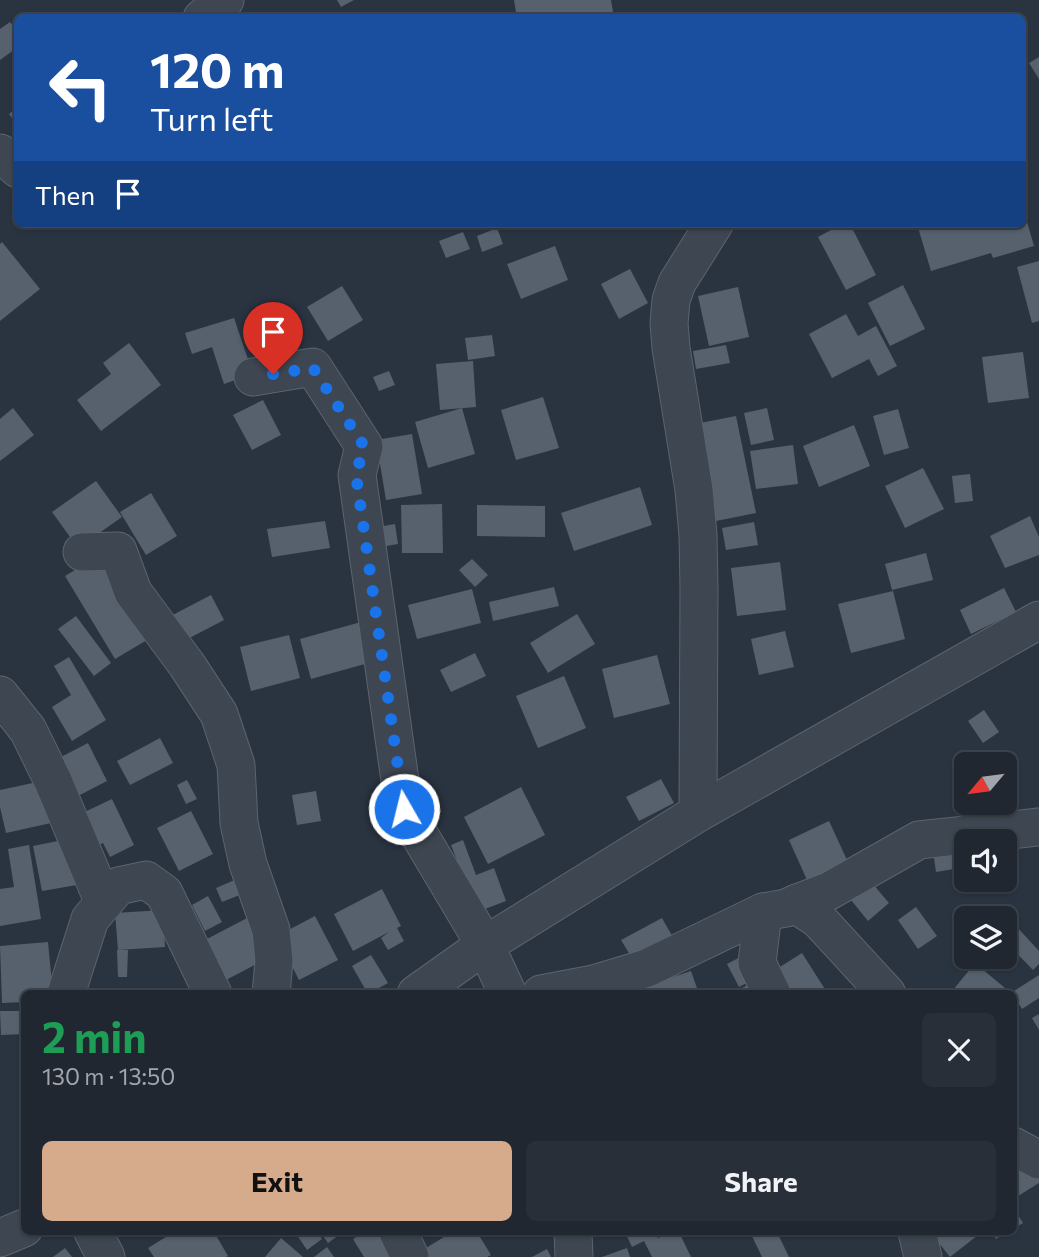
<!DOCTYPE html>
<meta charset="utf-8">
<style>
:root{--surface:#202731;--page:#282f39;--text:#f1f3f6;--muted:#a2a5ab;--line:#3d444d;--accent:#d6ab8b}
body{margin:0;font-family:Commissioner,sans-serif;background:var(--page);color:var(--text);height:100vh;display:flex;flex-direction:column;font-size:26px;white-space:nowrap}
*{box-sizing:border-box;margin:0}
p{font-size:23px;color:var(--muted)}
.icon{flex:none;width:38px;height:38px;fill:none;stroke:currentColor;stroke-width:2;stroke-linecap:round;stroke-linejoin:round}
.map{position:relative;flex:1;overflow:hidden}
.sheet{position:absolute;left:21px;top:990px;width:996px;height:245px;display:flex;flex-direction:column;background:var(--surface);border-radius:10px;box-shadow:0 2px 5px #0004,0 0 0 2px var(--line)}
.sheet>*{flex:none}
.banner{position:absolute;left:14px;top:14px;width:1012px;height:214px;border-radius:10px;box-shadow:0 2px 5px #0004,0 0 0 2px var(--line);background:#1a4fa0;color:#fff;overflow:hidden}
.needle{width:46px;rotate:241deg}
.tools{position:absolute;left:954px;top:752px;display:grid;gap:14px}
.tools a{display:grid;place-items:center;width:63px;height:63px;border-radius:10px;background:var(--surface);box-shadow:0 2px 5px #0004,0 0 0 2px var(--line);font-size:35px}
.pin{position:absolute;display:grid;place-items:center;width:60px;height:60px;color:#fff;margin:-72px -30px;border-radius:50% 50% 50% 0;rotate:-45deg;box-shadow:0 0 7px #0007}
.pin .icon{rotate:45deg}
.me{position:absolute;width:77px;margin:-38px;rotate:352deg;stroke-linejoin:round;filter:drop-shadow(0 0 5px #0008)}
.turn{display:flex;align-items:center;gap:24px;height:147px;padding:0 21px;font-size:32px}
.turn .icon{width:91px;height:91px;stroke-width:2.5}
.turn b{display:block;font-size:49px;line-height:60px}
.then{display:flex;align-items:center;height:66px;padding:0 21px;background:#0003;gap:14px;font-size:26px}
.round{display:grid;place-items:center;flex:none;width:74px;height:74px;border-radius:10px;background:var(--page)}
.headline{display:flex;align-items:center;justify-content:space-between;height:119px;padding:0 21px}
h1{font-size:42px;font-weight:700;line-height:52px;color:#1e9e55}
.cta{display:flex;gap:14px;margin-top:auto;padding:14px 21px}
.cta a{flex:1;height:80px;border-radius:10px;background:var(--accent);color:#111;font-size:28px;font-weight:700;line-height:80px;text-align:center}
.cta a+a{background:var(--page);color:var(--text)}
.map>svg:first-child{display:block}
</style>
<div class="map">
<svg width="1039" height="1257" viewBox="0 0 1039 1257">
<rect width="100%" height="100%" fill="#2a3441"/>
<g fill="#56616d">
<path d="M 337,0 L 354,0 L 341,7 Z"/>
<path d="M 514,0 L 611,0 L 614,18 L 517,18 Z"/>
<path d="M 10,22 L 18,32 L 18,47 L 0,60 L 0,29 Z"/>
<path d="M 1039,57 L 1039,79 L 1029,63 Z"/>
<path d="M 18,107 L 18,126 L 9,114 Z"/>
<path d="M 1023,208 L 1034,246 L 993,258 L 991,253 L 931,271 L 917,224 L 1022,224 Z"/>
<path d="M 842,224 L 850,224 L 876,275 L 846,290 L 818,237 Z"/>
<path d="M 497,228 L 503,244 L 482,252 L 477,236 Z"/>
<path d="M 463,232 L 470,249 L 446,258 L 439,241 Z"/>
<path d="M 2,242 L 40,289 L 0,321 L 0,244 Z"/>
<path d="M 555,246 L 568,280 L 521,299 L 507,264 Z"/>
<path d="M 1039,261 L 1039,321 L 1032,323 L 1017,267 Z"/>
<path d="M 630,269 L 648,303 L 619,319 L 601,284 Z"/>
<path d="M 903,285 L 925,329 L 890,346 L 868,303 Z"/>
<path d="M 342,286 L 363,320 L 328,341 L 307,307 Z"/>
<path d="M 738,287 L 749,337 L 709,346 L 698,296 Z"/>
<path d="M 282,306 L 289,322 L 266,333 L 258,318 Z"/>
<path d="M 846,314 L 858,336 L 876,326 L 897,366 L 878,376 L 869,359 L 832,378 L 809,334 Z"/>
<path d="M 234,318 L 253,374 L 224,384 L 212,347 L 192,354 L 185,333 Z"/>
<path d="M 492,335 L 495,356 L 468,360 L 465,338 Z"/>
<path d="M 129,343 L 161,385 L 101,431 L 77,400 L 111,374 L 103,363 Z"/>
<path d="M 726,345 L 730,363 L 696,369 L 693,351 Z"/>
<path d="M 1023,352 L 1029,398 L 988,403 L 982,357 Z"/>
<path d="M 473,361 L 476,407 L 440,410 L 436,364 Z"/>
<path d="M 389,371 L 395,385 L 379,391 L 373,377 Z"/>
<path d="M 543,397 L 559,448 L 516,460 L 501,410 Z"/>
<path d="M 263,400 L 281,435 L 252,450 L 233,415 Z"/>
<path d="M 13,408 L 34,435 L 0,461 L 0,419 Z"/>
<path d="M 462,408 L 475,454 L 428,468 L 415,422 Z"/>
<path d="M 767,408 L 774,440 L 751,445 L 744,413 Z"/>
<path d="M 898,409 L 909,448 L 884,455 L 873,416 Z"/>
<path d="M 736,416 L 756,513 L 716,521 L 695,424 Z"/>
<path d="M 854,425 L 870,466 L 819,487 L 803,446 Z"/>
<path d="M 412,434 L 422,494 L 386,500 L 376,440 Z"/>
<path d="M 793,445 L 798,484 L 756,489 L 750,451 Z"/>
<path d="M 923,468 L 944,509 L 905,528 L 885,486 Z"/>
<path d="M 970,474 L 973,501 L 955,503 L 952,476 Z"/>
<path d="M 96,481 L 122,517 L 78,548 L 52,512 Z"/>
<path d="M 640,487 L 652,525 L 574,551 L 561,513 Z"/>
<path d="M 151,493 L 177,536 L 146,555 L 120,512 Z"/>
<path d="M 442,504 L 443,553 L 402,553 L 401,505 Z"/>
<path d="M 477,505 L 545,506 L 545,537 L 477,536 Z"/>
<path d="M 1030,516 L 1039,537 L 1039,555 L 1005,568 L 990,536 Z"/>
<path d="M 325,521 L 330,548 L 272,557 L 267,529 Z"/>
<path d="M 754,522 L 758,545 L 726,550 L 722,528 Z"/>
<path d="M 395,524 L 398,544 L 375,548 L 372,528 Z"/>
<path d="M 926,553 L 933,580 L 892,590 L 885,564 Z"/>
<path d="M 98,556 L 147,640 L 115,659 L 65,576 Z"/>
<path d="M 472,559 L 488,575 L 475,587 L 459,570 Z"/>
<path d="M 780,562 L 786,610 L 737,616 L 731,568 Z"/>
<path d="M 554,587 L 559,606 L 493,621 L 489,602 Z"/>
<path d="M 1004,588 L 1016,612 L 971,634 L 960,610 Z"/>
<path d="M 472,589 L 481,623 L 417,639 L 408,605 Z"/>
<path d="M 893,591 L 905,639 L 851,653 L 838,604 Z"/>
<path d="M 211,595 L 224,620 L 178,644 L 165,619 Z"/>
<path d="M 577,614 L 595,644 L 548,673 L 530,643 Z"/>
<path d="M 76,616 L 111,663 L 94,676 L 58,629 Z"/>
<path d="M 361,622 L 372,662 L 311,679 L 300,639 Z"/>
<path d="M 785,631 L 794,667 L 759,675 L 751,639 Z"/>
<path d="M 289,635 L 300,678 L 251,691 L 240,647 Z"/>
<path d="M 475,653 L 486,676 L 451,692 L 440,670 Z"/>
<path d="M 657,655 L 670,704 L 614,718 L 602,669 Z"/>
<path d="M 69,657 L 106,720 L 72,741 L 52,707 L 71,695 L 54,666 Z"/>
<path d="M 564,676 L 586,728 L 538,748 L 516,696 Z"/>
<path d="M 984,710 L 999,732 L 983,743 L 968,721 Z"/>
<path d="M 160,738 L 173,763 L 130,785 L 117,761 Z"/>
<path d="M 88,743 L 107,781 L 76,797 L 57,759 Z"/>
<path d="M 661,779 L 674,803 L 639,821 L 626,797 Z"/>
<path d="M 187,780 L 197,799 L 186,804 L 177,785 Z"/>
<path d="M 42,781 L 51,823 L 6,833 L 0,807 L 0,790 Z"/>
<path d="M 521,787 L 545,835 L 488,864 L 464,817 Z"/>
<path d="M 316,791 L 321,821 L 297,825 L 292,795 Z"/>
<path d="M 112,799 L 134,845 L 110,857 L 103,843 L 89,849 L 74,817 Z"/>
<path d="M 191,811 L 213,854 L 179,871 L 157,828 Z"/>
<path d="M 829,821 L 853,873 L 812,891 L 789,840 Z"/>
<path d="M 68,839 L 77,885 L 42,891 L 33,846 Z"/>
<path d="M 463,840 L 476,875 L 494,868 L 506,901 L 477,912 L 451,845 Z"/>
<path d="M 29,845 L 41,919 L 0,926 L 0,889 L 14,887 L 8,849 Z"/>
<path d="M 966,846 L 966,867 L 936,872 L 933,851 Z"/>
<path d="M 244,876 L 250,891 L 222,902 L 216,888 Z"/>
<path d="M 872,883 L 889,903 L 868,921 L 851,900 Z"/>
<path d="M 382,889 L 401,926 L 397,928 L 404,941 L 388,950 L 381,938 L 389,932 L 353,951 L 334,914 Z"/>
<path d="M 208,896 L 222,922 L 205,931 L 192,905 Z"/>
<path d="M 916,907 L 937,936 L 918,949 L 898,920 Z"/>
<path d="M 163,910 L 165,947 L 118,950 L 115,913 Z"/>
<path d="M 251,916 L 272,956 L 226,980 L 205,940 Z"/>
<path d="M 315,916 L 338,960 L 299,980 L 277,936 Z"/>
<path d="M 662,918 L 675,941 L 635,963 L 621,940 Z"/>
<path d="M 1016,926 L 1039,951 L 1039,964 L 1033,970 L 1004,940 L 1004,938 Z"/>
<path d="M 48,942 L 53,994 L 24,994 L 24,1002 L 2,1003 L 0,946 Z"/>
<path d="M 117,950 L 128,950 L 127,977 L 118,977 Z"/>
<path d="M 802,953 L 828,994 L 775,994 L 764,977 Z"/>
<path d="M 746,954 L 758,977 L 739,987 L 727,964 Z"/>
<path d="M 371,955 L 388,983 L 368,994 L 352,966 Z"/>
<path d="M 975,963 L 1011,993 L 1039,975 L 1039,998 L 1022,1009 L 1013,994 L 958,994 L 953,990 Z"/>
<path d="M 691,971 L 699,994 L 641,994 L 639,988 Z"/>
<path d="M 755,981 L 762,994 L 731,994 Z"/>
<path d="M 0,1011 L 24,1011 L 24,1034 L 1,1035 Z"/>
<path d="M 1039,1014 L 1039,1030 L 1032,1018 Z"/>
<path d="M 1013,1163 L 1039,1176 L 1039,1183 L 1013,1199 Z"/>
<path d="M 1013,1207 L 1023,1223 L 1013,1229 Z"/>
<path d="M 174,1232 L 214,1232 L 228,1256 L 226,1257 L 154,1257 L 148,1248 Z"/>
<path d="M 295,1232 L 318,1232 L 322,1239 L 307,1250 Z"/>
<path d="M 320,1232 L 343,1232 L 328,1243 Z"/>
<path d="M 365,1232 L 384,1232 L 399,1257 L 364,1257 L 353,1239 Z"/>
<path d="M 452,1232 L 477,1232 L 491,1255 L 487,1257 L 420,1257 L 418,1253 Z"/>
<path d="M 625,1232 L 654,1232 L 658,1238 L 671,1232 L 679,1232 L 691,1257 L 652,1257 L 644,1241 L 632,1247 Z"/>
<path d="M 750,1232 L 777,1232 L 789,1257 L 762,1257 Z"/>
<path d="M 933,1232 L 982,1232 L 950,1257 L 931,1233 Z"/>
<path d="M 991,1232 L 1008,1232 L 996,1239 Z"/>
<path d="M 281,1238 L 303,1257 L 265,1257 Z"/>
<path d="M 327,1247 L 334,1257 L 314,1257 Z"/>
<path d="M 65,1248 L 72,1257 L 53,1257 Z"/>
<path d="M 627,1248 L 630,1257 L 602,1257 Z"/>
<path d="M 547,1249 L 551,1257 L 532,1257 Z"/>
</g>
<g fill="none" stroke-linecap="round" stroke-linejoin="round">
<defs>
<g id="minor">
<path d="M 202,18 L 225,0"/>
<path d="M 0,153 L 18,169"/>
<path d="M 253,377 L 313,367 L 364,446 L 357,475 L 404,809 L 485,945 L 508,994"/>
<path d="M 82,552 L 118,551 L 133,592 L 187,665 L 219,714 L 236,765 L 239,823 L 248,864 L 271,930 L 274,961 L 271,994"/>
<path d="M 0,695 L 28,730 L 53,781 L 104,903"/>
<path d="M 698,813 L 699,589 L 698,535 L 694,490 L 671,348 L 669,323 L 671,300 L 677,283 L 714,224"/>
<path d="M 797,903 L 829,891 L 919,840 L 1039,827"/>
<path d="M 763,912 L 757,963 L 772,994"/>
<path d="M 66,994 L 90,919 L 118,886 L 146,880 L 164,893 L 213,994"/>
<path d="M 416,994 L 485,945 L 698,813 L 1039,620"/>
<path d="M 541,994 L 594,984 L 647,968 L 763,912 L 786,908 L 797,903 L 804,910 L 818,919 L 887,994"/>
<path d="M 1013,1146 L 1039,1160"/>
<path d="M 93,1232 L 106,1257"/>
<path d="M 398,1232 L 410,1257"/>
<path d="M 573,1232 L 574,1257"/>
<path d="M 917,1232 L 923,1257"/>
<path d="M 0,1238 L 24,1228"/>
</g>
</defs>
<use href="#minor" stroke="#5c646e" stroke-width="39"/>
<use href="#minor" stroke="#3e4651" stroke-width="37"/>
</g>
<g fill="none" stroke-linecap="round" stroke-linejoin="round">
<path stroke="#1a73e8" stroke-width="12" stroke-dasharray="0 21.6" d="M 273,374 L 313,368 L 364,446 L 356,475 L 404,809"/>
</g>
</svg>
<div class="tools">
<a><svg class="needle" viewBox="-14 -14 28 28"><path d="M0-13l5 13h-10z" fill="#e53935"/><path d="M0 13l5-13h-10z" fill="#a2a5ab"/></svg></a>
<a><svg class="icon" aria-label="sound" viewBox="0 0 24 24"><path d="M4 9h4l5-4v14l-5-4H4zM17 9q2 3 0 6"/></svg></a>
<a><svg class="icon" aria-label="layers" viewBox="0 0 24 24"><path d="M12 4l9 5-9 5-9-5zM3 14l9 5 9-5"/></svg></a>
</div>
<div class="pin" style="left:273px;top:374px;background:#d93025"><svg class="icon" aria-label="arrive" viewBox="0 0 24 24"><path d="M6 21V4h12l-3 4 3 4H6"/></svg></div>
<svg class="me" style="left:404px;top:809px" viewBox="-20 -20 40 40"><circle r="17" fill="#1a73e8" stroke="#fff" stroke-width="3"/><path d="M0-11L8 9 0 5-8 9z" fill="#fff"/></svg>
<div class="banner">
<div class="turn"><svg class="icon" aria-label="left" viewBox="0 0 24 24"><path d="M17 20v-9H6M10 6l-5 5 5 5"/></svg><div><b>120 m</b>Turn left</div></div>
<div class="then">Then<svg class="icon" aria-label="arrive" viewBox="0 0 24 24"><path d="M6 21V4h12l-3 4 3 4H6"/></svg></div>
</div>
<section class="sheet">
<div class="headline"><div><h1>2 min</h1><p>130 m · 13:50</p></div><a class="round"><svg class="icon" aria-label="close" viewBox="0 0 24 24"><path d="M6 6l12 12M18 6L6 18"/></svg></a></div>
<div class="cta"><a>Exit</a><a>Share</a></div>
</section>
</div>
